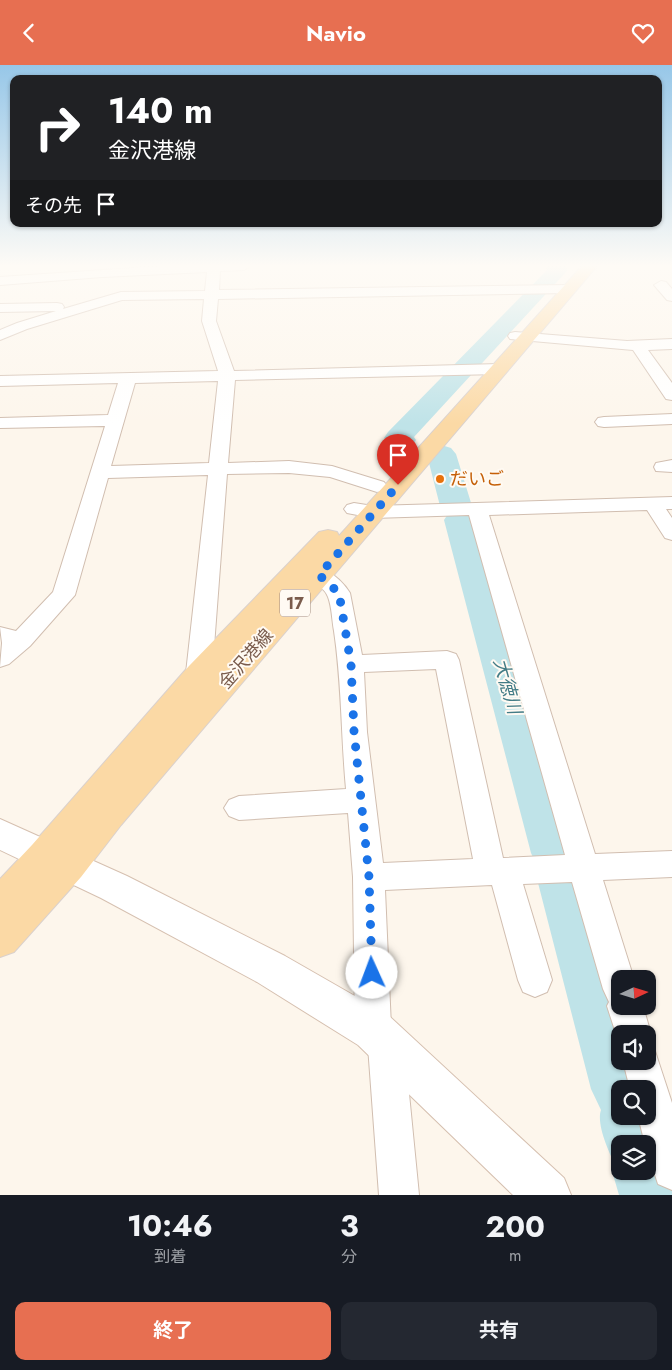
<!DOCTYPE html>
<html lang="ja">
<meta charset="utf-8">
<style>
:root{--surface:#171b24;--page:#242831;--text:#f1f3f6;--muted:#9ea1a6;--accent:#e76f51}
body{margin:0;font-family:Jost,"Noto Sans JP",sans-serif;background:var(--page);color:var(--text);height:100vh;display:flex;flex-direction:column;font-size:19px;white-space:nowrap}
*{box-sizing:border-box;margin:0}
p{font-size:16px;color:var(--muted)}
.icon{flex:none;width:28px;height:28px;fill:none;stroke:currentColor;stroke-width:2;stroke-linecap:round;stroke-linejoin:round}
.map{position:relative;height:1130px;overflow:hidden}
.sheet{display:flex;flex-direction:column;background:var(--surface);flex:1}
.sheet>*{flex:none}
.guide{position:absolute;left:10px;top:10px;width:652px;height:152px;border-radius:10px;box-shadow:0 1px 4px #0004;background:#202124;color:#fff;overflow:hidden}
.needle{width:32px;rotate:86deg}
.buttons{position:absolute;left:611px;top:905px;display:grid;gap:10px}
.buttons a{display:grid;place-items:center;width:45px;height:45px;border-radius:10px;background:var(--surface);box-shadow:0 1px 4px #0004;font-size:25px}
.pin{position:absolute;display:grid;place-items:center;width:42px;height:42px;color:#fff;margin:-51px -21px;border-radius:50% 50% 50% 0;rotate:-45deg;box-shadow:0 0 5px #0007}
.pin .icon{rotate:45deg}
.me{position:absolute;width:55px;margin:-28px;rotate:358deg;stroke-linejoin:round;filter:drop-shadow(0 0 4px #0008)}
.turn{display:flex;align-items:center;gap:18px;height:105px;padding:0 15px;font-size:22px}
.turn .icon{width:65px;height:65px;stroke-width:2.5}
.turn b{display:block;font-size:35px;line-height:42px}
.then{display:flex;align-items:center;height:48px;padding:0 15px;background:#0003;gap:10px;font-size:19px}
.eta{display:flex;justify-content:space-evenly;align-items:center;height:85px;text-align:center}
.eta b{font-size:30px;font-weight:700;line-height:35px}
.action{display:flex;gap:10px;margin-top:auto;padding:10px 15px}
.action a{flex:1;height:58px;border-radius:10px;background:var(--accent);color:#fff;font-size:20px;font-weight:700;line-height:58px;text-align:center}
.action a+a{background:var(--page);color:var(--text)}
header{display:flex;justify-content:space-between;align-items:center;height:65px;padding:0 15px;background:var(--accent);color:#fff;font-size:22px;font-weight:700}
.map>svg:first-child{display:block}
</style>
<header><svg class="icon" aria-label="back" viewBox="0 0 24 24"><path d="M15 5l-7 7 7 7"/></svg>Navio<svg class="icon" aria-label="heart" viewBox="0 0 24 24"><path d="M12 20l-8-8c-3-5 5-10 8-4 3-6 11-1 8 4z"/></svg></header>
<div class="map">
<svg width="672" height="1130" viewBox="0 0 672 1130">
<rect width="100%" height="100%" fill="#fdf6ec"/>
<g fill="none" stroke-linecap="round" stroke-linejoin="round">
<g fill="#bfe3e8" fill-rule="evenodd">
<path d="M 546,201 L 566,201 L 567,206 L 414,372 L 416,375 L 412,381 C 400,384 391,383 384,373 L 388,367 L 547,205 Z"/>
<path d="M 438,379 L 451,383 L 456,389 L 472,441 L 468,447 L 471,448 L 476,455 L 579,788 L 575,797 L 579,799 L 587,814 L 620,923 L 620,941 L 625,941 L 634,969 L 620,969 L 620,996 L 642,996 L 651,1024 L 649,1029 C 655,1036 670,1074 666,1084 L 672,1097 L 672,1130 L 619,1130 L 612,1106 L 615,1100 C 609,1087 596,1059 601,1045 L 591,1024 L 537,814 L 542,804 L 538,803 L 531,788 L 444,455 L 448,449 L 445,448 L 440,441 L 428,394 L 423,388 L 428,382 ZM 620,1024 L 648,1024 L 648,1051 L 620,1051 ZM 620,1079 L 648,1079 L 648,1106 L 620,1106 Z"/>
</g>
<defs>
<g id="street">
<path d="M 162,201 L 250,201 L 244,205 L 220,206 L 219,225 L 569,220 L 576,224 L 569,228 L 218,234 L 216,256 L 234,306 L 499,299 L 505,301 L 507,304 L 505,307 L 499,309 L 235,315 L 228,398 L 289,396 L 332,401 L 384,417 L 387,421 L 384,425 L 377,427 L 330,412 L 289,408 L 227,409 L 212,608 L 208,614 L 199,617 L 190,614 L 186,608 L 208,410 L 108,413 L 75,530 L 30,581 L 9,599 L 0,602 L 2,578 L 0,562 L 16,566 L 53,527 L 105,361 L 0,363 L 0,353 L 108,350 L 118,318 L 0,321 L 0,311 L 218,306 L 202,256 L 204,234 L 122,235 L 27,264 L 0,275 L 0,265 L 17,258 L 56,246 L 0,247 L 0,239 L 57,238 L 62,239 L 64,242 L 63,244 L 121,227 L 205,226 L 207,207 L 102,212 L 0,220 L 0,212 ZM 218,316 L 209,398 L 111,401 L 135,318 Z"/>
<path d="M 661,216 L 666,217 L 672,224 L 672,236 L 667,235 L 654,220 Z"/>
<path d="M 515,267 L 627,276 L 672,274 L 672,284 L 648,285 L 672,318 L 672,335 L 666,334 L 633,285 L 510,274 L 508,271 L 510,268 Z"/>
<path d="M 672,349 L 672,359 L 604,362 L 598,361 L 595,357 L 598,353 L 604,352 Z"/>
<path d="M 672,395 L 672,407 L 656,406 L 654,402 L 656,398 Z"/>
<path d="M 672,432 L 672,444 L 666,444 L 672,453 L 672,475 L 665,473 L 647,445 L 489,450 L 595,789 L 672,786 L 672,812 L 603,815 L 634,914 L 620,914 L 620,941 L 643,941 L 651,969 L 648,977 L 648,969 L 620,969 L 620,981 L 607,941 L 609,937 L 603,924 L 572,817 L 523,819 L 552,915 L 547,927 L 535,932 L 523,927 L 518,915 L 492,820 L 385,825 L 391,962 L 399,965 L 404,978 L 419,1130 L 379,1130 L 368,981 L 360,978 L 355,965 L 353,812 L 348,748 L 239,755 L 229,751 L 224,743 L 229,735 L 239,731 L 346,724 C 341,672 342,619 334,566 C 332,556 332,542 328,532 C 322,515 297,516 289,504 L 292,499 C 314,494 339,510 350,528 L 362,590 L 447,586 L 456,589 L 459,595 L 503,793 L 565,790 L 469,450 L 373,453 L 347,448 L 344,444 L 347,440 L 354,438 L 373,441 ZM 436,604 L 473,794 L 383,798 L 367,667 L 364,607 Z"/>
<path d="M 648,980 L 654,983 L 672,1038 L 672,1125 L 658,1119 L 648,1088 L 648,1079 L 645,1079 L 638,1051 L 648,1051 L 648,1024 L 630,1024 L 623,996 L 648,996 Z"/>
</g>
<path id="secondary" d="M 0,754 L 127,811 L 285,891 L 388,950 L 564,1113 L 571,1130 L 513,1130 L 358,980 L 257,917 L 101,833 L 0,785 Z"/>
<path id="primary" d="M 582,201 L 597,201 L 121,760 L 81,812 L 14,887 L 0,892 L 0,814 L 32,780 L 189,601 L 319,467 L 328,465 L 337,467 L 339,471 Z"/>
</defs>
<use href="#street" stroke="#d1beb0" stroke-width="2"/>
<use href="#secondary" stroke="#d6c0b0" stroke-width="2"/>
<use href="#primary" stroke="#dad1cd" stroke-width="2"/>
<use href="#street" fill="#fff" fill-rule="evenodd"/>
<use href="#secondary" fill="#fff" fill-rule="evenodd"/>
<use href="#primary" fill="#fbd9a5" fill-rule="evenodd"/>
</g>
<linearGradient id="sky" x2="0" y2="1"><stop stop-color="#97c7e8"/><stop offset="0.56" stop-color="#fefbf6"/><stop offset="1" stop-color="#fefbf6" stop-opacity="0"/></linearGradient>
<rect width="672" height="359" fill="url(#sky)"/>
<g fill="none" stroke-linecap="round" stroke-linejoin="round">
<path stroke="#1a73e8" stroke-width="9" stroke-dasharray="0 16.2" d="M 372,908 L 369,812 L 354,666 L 351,599 L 339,528 L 319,510 L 398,420"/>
</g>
<circle fill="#e8710a" stroke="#fffaf3" stroke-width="2" cx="440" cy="414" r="5"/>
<g text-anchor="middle" stroke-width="4" stroke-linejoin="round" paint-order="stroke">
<rect fill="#fffaf3" stroke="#a28b7f" stroke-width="1" x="280" y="524.5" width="30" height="27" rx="4"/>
<g font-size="16" font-weight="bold" fill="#7a5c4d">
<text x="295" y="544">17</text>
</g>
<g font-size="18" fill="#c56008" stroke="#fffaf3" text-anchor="start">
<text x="450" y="420">だいご</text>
</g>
<g font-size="18" fill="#7a5c4d" stroke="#fffaf3">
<text transform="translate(246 594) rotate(-49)" y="6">金沢港線</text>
</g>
<g font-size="19" font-style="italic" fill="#437c86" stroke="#fffaf3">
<text transform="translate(508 621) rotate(74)" y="7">大徳川</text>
</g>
</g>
</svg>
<div class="buttons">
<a><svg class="needle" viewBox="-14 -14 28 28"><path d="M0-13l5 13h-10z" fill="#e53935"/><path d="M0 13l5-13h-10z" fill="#9ea1a6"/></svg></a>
<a><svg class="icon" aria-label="sound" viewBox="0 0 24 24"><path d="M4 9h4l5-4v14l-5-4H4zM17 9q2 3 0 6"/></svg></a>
<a><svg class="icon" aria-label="search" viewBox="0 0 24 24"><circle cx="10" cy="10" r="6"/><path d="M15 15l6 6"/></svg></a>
<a><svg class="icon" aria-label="layers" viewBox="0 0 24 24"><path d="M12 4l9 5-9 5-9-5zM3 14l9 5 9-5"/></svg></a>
</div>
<div class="pin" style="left:398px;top:420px;background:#d93025"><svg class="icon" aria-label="arrive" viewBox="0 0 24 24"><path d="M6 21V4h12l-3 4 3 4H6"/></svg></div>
<svg class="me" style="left:372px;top:908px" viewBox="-20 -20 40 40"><circle r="19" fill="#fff"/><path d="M0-13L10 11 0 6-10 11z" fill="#1a73e8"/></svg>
<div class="guide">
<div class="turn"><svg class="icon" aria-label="right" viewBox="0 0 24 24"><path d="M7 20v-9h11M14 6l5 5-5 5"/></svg><div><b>140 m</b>金沢港線</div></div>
<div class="then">その先<svg class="icon" aria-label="arrive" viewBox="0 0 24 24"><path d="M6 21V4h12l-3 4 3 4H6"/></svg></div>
</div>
</div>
<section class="sheet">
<div class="eta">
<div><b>10:46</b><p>到着</p></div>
<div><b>3</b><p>分</p></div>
<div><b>200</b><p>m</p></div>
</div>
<div class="action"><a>終了</a><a>共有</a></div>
</section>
